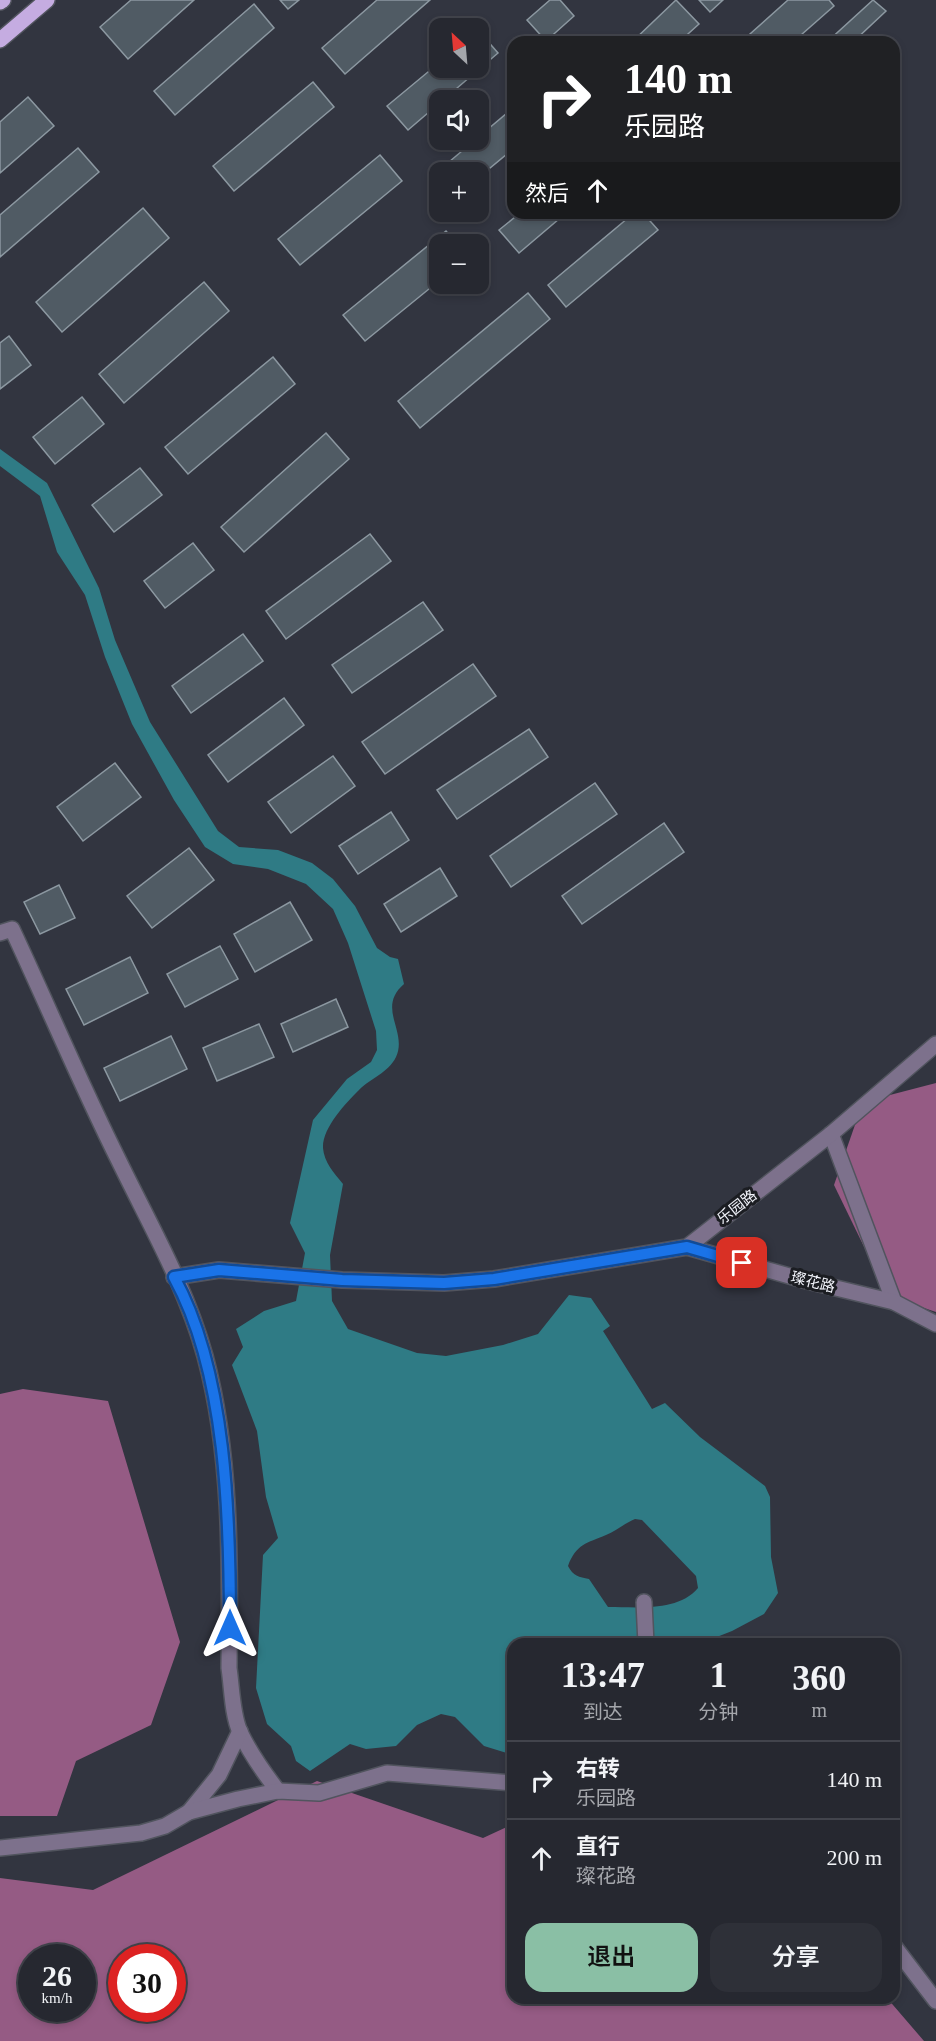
<!DOCTYPE html>
<html lang="zh">
<meta charset="utf-8">
<style>
:root{--surface:#262830;--page:#2e3038;--text:#f1f3f6;--muted:#a4a6ab;--line:#42444c;--accent:#8abfa5}
body{margin:0;font-family:"Times New Roman","Noto Sans SC",serif;background:var(--page);color:var(--text);height:100vh;display:flex;flex-direction:column;font-size:22px;white-space:nowrap}
*{box-sizing:border-box;margin:0}
p{font-size:20px;color:var(--muted)}
.icon{flex:none;width:33px;height:33px;fill:none;stroke:currentColor;stroke-width:2;stroke-linecap:round;stroke-linejoin:round}
.map{position:relative;flex:1;overflow:hidden}
.sheet{position:absolute;left:507px;top:1638px;width:393px;height:366px;display:flex;flex-direction:column;background:var(--surface);border-radius:18px;box-shadow:0 3px 9px #0003,0 0 0 2px var(--line)}
.sheet>*{flex:none}
.hud{position:absolute;left:507px;top:36px;width:393px;height:183px;border-radius:18px;box-shadow:0 3px 9px #0003,0 0 0 2px var(--line);background:#202124;color:#fff;overflow:hidden}
.needle{width:39px;rotate:334deg}
.buttons{position:absolute;left:429px;top:18px;display:grid;gap:12px}
.buttons a{display:grid;place-items:center;width:60px;height:60px;border-radius:12px;background:var(--surface);box-shadow:0 3px 9px #0003,0 0 0 2px var(--line);font-size:30px}
.speed{position:absolute;left:18px;top:1944px;display:flex;gap:12px;font-size:30px;font-weight:700;text-align:center}
.speed>*{display:grid;place-content:center;width:78px;height:78px;border-radius:50%;background:var(--surface);box-shadow:0 3px 9px #0003,0 0 0 2px var(--line);line-height:1}
.speed small{font-size:15px;font-weight:400}
.speed .limit{border:9px solid #d22;background:#fff;color:#111}
.pin{position:absolute;display:grid;place-items:center;width:51px;height:51px;color:#fff;margin:-26px;border-radius:12px;box-shadow:0 3px 9px #0006}
.me{position:absolute;width:66px;margin:-33px;rotate:0deg;stroke-linejoin:round;filter:drop-shadow(0 0 4px #0008)}
.turn{display:flex;align-items:center;gap:21px;height:126px;padding:0 18px;font-size:27px}
.turn .icon{width:78px;height:78px;stroke-width:2.5}
.turn b{display:block;font-size:42px;line-height:51px}
.then{display:flex;align-items:center;height:57px;padding:0 18px;background:#0003;gap:12px;font-size:22px}
.eta{display:flex;justify-content:space-evenly;align-items:center;height:102px;text-align:center}
.eta b{font-size:36px;font-weight:600;line-height:42px}
.primary-button{display:flex;gap:12px;margin-top:auto;padding:12px 18px}
.primary-button a{flex:1;height:69px;border-radius:18px;background:var(--accent);color:#111;font-size:24px;font-weight:600;line-height:69px;text-align:center}
.primary-button a+a{background:var(--page);color:var(--text)}
ul{padding:0;list-style:none}
li{display:flex;align-items:center;gap:18px;height:78px;padding:0 18px;border-top:2px solid var(--line)}
li div{flex:1}
li b{display:block;font-size:22px}
li em{font-style:normal}
.map>svg:first-child{display:block}
</style>
<div class="map">
<svg width="936" height="2041" viewBox="0 0 936 2041">
<rect width="100%" height="100%" fill="#323540"/>
<g fill="#955b84" fill-rule="evenodd">
<path d="M 936,1083 L 936,1312 L 888,1296 L 834,1185 L 863,1102 Z"/>
<path d="M 23,1389 L 108,1401 L 180,1642 L 151,1725 L 76,1761 L 57,1816 L 0,1816 L 0,1394 Z"/>
<path d="M 317,1781 L 483,1838 L 513,1824 L 513,1998 L 887,1998 L 924,2041 L 0,2041 L 0,1878 L 93,1890 ZM 32,1958 L 82,1958 L 82,2008 L 32,2008 ZM 122,1958 L 172,1958 L 172,2008 L 122,2008 Z"/>
</g>
<path fill="#2f7b85" fill-rule="evenodd" d="M 0,449 L 47,483 L 99,588 L 115,640 L 150,722 L 218,831 L 239,847 L 278,850 L 312,863 L 333,879 L 355,906 L 377,948 L 390,957 L 398,959 L 404,984 C 376,1008 408,1031 396,1057 C 388,1073 371,1078 359,1090 C 346,1103 322,1128 323,1148 C 324,1162 334,1173 343,1184 L 330,1255 L 332,1301 L 348,1329 L 417,1353 L 446,1356 L 503,1345 L 538,1334 L 569,1295 L 591,1298 L 610,1326 L 603,1331 L 652,1409 L 665,1403 L 700,1437 L 765,1486 L 770,1497 L 771,1557 L 778,1593 L 764,1614 L 732,1631 L 699,1644 L 513,1644 L 513,1755 L 484,1746 L 455,1717 L 441,1714 L 417,1725 L 396,1746 L 366,1749 L 350,1744 L 310,1771 L 296,1761 L 291,1746 L 267,1724 L 256,1688 L 263,1555 L 278,1538 L 266,1497 L 257,1431 L 232,1365 L 243,1347 L 236,1329 L 264,1311 L 296,1301 L 305,1253 L 290,1223 L 313,1120 L 347,1079 L 371,1062 L 377,1050 L 376,1031 L 348,943 L 333,909 L 306,884 L 268,869 L 233,864 L 205,847 L 174,800 L 132,724 L 105,657 L 85,595 L 57,552 L 40,496 L 0,466 ZM 635,1519 L 642,1520 L 696,1576 L 698,1588 C 678,1612 637,1607 608,1607 L 589,1579 C 579,1577 573,1576 568,1566 C 576,1544 587,1543 606,1535 C 616,1531 625,1523 635,1519 Z"/>
<g fill="#505b64" stroke="#8c98a1" stroke-width="1.5">
<path d="M 131,0 L 194,0 L 128,59 L 100,27 Z"/>
<path d="M 280,0 L 299,0 L 288,9 Z"/>
<path d="M 377,0 L 430,0 L 345,74 L 322,48 Z"/>
<path d="M 550,0 L 560,0 L 574,16 L 546,41 L 527,20 Z"/>
<path d="M 676,0 L 699,24 L 679,42 L 632,42 Z"/>
<path d="M 699,0 L 723,0 L 710,12 Z"/>
<path d="M 788,0 L 829,0 L 834,6 L 793,42 L 741,42 Z"/>
<path d="M 873,0 L 886,11 L 853,42 L 827,42 Z"/>
<path d="M 254,4 L 274,28 L 175,115 L 154,91 Z"/>
<path d="M 478,30 L 498,53 L 408,130 L 387,106 L 440,62 L 440,68 L 478,68 Z"/>
<path d="M 313,82 L 334,107 L 234,191 L 213,166 Z"/>
<path d="M 28,97 L 54,126 L 0,173 L 0,122 Z"/>
<path d="M 513,108 L 513,149 L 478,178 L 478,172 L 447,172 L 443,167 Z"/>
<path d="M 78,148 L 99,172 L 0,257 L 0,215 Z"/>
<path d="M 380,155 L 402,181 L 300,265 L 278,239 Z"/>
<path d="M 143,208 L 169,238 L 62,332 L 36,302 Z"/>
<path d="M 520,213 L 566,213 L 519,253 L 499,230 Z"/>
<path d="M 634,213 L 643,213 L 658,230 L 566,307 L 548,285 Z"/>
<path d="M 446,231 L 457,244 L 440,244 L 440,280 L 365,341 L 343,315 Z"/>
<path d="M 204,282 L 229,311 L 124,403 L 99,374 Z"/>
<path d="M 528,293 L 550,319 L 420,428 L 398,401 Z"/>
<path d="M 9,336 L 31,365 L 0,389 L 0,343 Z"/>
<path d="M 273,357 L 295,384 L 188,474 L 165,447 Z"/>
<path d="M 82,397 L 104,424 L 55,464 L 33,437 Z"/>
<path d="M 326,433 L 349,459 L 244,552 L 221,527 Z"/>
<path d="M 140,468 L 162,495 L 114,532 L 92,505 Z"/>
<path d="M 370,534 L 391,561 L 286,639 L 266,611 Z"/>
<path d="M 193,543 L 214,570 L 165,608 L 144,581 Z"/>
<path d="M 423,602 L 443,630 L 352,693 L 332,665 Z"/>
<path d="M 243,634 L 263,661 L 191,713 L 172,686 Z"/>
<path d="M 473,664 L 496,696 L 385,774 L 362,742 Z"/>
<path d="M 284,698 L 304,725 L 228,782 L 208,755 Z"/>
<path d="M 529,729 L 548,757 L 457,819 L 437,790 Z"/>
<path d="M 333,756 L 355,786 L 291,833 L 268,802 Z"/>
<path d="M 115,763 L 141,797 L 83,841 L 57,807 Z"/>
<path d="M 595,783 L 617,814 L 511,887 L 490,856 Z"/>
<path d="M 391,812 L 409,840 L 358,874 L 339,846 Z"/>
<path d="M 664,823 L 684,852 L 582,924 L 562,896 Z"/>
<path d="M 189,848 L 214,880 L 152,928 L 127,896 Z"/>
<path d="M 440,868 L 457,896 L 401,932 L 384,904 Z"/>
<path d="M 59,885 L 75,918 L 40,934 L 24,902 Z"/>
<path d="M 290,902 L 312,940 L 255,972 L 234,934 Z"/>
<path d="M 220,946 L 238,979 L 185,1007 L 167,974 Z"/>
<path d="M 130,957 L 148,993 L 84,1025 L 66,989 Z"/>
<path d="M 336,999 L 348,1027 L 293,1052 L 281,1024 Z"/>
<path d="M 259,1024 L 274,1057 L 217,1081 L 203,1048 Z"/>
<path d="M 171,1036 L 187,1069 L 120,1101 L 104,1068 Z"/>
</g>
<g fill="none" stroke-linecap="round" stroke-linejoin="round">
<defs>
<g id="minor">
<path d="M 0,933 L 12,929 C 48,1006 81,1085 119,1161 C 150,1225 186,1287 205,1356 C 232,1456 230,1565 229,1668 C 232,1688 232,1714 240,1732 C 250,1753 264,1773 278,1791"/>
<path d="M 831,1134 L 894,1302"/>
<path d="M 687,1247 L 807,1281 L 894,1302 L 936,1324"/>
<path d="M 174,1277 L 219,1270 L 342,1280 L 444,1283 L 494,1279 L 687,1247 L 831,1134 L 936,1044"/>
<path d="M 644,1602 L 646,1644"/>
<path d="M 189,1812 L 219,1775 L 240,1731"/>
<path d="M 0,1848 L 141,1833 L 165,1826 L 189,1812 L 238,1799 L 278,1791 L 319,1793 L 387,1773 L 513,1783"/>
<path d="M 894,1946 L 936,2001"/>
</g>
<g id="major">
<path d="M 0,2 L 3,0"/>
<path d="M 0,40 L 47,0"/>
</g>
</defs>
<use href="#minor" stroke="#51545e" stroke-width="18"/>
<use href="#major" stroke="#51545e" stroke-width="18"/>
<use href="#minor" stroke="#7d718c" stroke-width="15"/>
<use href="#major" stroke="#c5ace1" stroke-width="15"/>
</g>
<g fill="none" stroke-linecap="round" stroke-linejoin="round">
<defs>
<path id="route" d="M 230,1628 C 230,1519 227,1373 174,1277 L 219,1270 L 342,1280 L 444,1283 L 494,1279 L 687,1247 L 742,1263"/>
</defs>
<use href="#route" stroke="#114b97" stroke-width="15"/>
<use href="#route" stroke="#1a73e8" stroke-width="10"/>
</g>
<g text-anchor="middle" stroke-width="6" stroke-linejoin="round" paint-order="stroke">
<g font-size="15" fill="#f2f4fb" stroke="#1b1d22">
<text transform="translate(737 1207) rotate(-38)" y="5">乐园路</text>
<text transform="translate(813 1282) rotate(14)" y="5">璨花路</text>
</g>
</g>
</svg>
<div class="buttons">
<a><svg class="needle" viewBox="-14 -14 28 28"><path d="M0-13l5 13h-10z" fill="#e53935"/><path d="M0 13l5-13h-10z" fill="#a4a6ab"/></svg></a>
<a><svg class="icon" aria-label="sound" viewBox="0 0 24 24"><path d="M4 9h4l5-4v14l-5-4H4zM17 9q2 3 0 6"/></svg></a>
<a>+</a>
<a>−</a>
</div>
<div class="speed"><div>26<small>km/h</small></div><div class="limit">30</div></div>
<div class="pin" style="left:742px;top:1263px;background:#d93025"><svg class="icon" aria-label="arrive" viewBox="0 0 24 24"><path d="M6 21V4h12l-3 4 3 4H6"/></svg></div>
<svg class="me" style="left:230px;top:1628px" viewBox="-20 -20 40 40"><path d="M0-17L14 15 0 8-14 15z" fill="#1a73e8" stroke="#fff" stroke-width="4"/></svg>
<div class="hud">
<div class="turn"><svg class="icon" aria-label="right" viewBox="0 0 24 24"><path d="M7 20v-9h11M14 6l5 5-5 5"/></svg><div><b>140 m</b>乐园路</div></div>
<div class="then">然后<svg class="icon" aria-label="ahead" viewBox="0 0 24 24"><path d="M12 20V5M6 11l6-6 6 6"/></svg></div>
</div>
<section class="sheet">
<div class="eta">
<div><b>13:47</b><p>到达</p></div>
<div><b>1</b><p>分钟</p></div>
<div><b>360</b><p>m</p></div>
</div>
<ul>
<li><svg class="icon" aria-label="right" viewBox="0 0 24 24"><path d="M7 20v-9h11M14 6l5 5-5 5"/></svg><div><b>右转</b><p>乐园路</p></div><em>140 m</em></li>
<li><svg class="icon" aria-label="ahead" viewBox="0 0 24 24"><path d="M12 20V5M6 11l6-6 6 6"/></svg><div><b>直行</b><p>璨花路</p></div><em>200 m</em></li>
</ul>
<div class="primary-button"><a>退出</a><a>分享</a></div>
</section>
</div>
